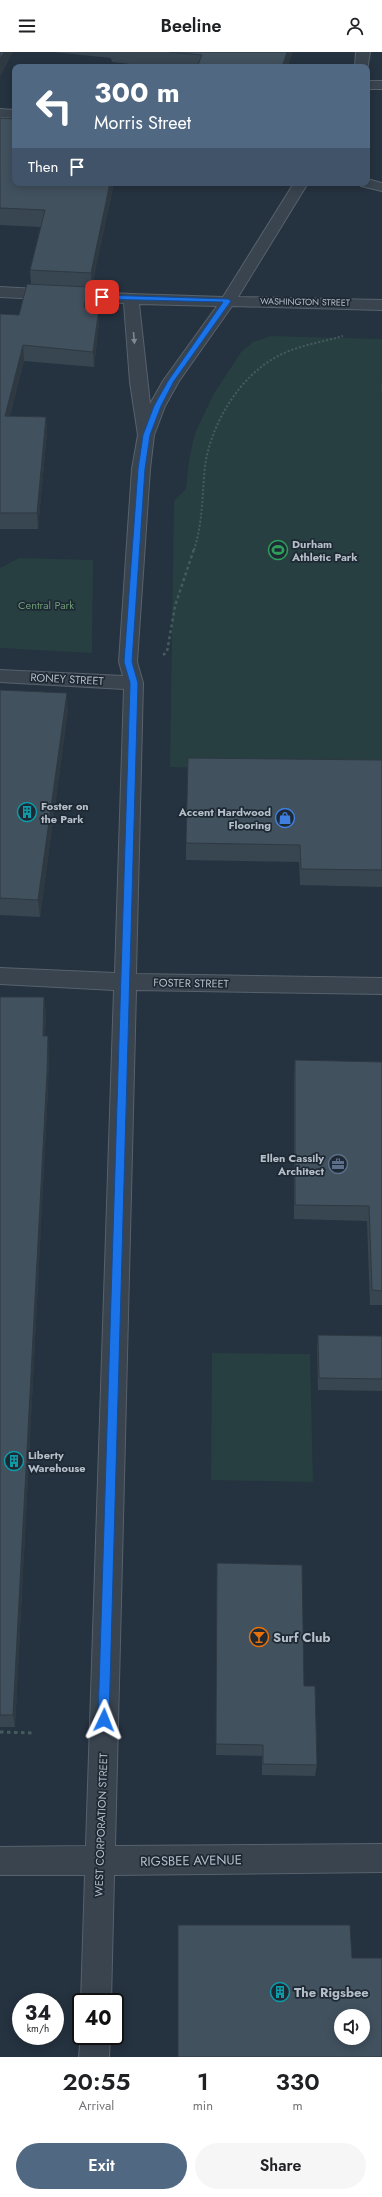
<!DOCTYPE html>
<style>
:root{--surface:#fff;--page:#f6f6f6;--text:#202124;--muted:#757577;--accent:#516883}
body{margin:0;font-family:Jost,sans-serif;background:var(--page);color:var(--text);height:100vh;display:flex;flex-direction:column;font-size:15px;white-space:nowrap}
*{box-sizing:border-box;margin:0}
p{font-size:13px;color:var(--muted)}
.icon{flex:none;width:22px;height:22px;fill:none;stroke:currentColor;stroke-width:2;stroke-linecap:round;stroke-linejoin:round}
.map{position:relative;height:2005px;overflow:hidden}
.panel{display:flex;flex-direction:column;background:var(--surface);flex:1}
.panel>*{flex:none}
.top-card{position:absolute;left:12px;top:12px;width:358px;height:122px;border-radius:8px;box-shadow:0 2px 10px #0003;background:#516883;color:#fff;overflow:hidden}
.fabs{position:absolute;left:334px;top:1957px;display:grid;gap:8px}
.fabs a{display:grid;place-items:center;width:36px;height:36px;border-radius:50%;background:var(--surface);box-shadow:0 2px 10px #0003;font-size:20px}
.speed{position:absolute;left:12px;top:1941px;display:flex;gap:8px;font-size:20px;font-weight:700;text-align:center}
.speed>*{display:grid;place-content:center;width:52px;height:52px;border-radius:50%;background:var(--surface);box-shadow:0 2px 10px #0003;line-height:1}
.speed small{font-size:10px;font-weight:400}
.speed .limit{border:2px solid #111;border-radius:6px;background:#fff;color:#111}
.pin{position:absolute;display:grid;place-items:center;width:34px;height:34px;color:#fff;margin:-17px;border-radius:8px;box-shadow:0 2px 6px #0006}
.me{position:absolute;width:44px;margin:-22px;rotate:2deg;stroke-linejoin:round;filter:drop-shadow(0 0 3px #0008)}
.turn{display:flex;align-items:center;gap:14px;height:84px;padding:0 16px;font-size:18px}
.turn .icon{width:52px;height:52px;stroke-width:2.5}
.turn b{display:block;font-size:28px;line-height:34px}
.then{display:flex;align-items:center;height:38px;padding:0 16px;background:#0003;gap:8px;font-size:15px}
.eta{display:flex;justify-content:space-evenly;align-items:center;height:68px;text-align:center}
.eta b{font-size:24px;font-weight:600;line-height:28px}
.action{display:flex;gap:8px;margin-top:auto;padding:8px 16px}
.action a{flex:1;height:46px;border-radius:24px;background:var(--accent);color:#fff;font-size:16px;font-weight:600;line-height:46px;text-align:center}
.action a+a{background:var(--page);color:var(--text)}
header{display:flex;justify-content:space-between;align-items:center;height:52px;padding:0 16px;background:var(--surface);font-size:18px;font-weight:600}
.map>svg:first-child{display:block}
</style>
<header><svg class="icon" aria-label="menu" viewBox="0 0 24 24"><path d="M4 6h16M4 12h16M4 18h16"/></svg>Beeline<svg class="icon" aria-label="person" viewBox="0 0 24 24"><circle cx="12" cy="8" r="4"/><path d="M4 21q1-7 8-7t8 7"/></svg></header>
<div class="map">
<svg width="382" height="2005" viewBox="0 0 382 2005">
<rect width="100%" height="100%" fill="#25323f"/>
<g fill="#273f40">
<path d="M 271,284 L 382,287 L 382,721 L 170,715 L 174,449 L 186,437 L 189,408 L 195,381 L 213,343 L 241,300 L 253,290 Z"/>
<path d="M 19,506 L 93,508 L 92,601 L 0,596 L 0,516 Z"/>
<path d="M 212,1301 L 310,1302 L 313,1430 L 211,1428 Z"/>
</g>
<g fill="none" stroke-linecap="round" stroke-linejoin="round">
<defs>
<g id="minor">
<path d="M 356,0 L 370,0 L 367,18 L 367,15 L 355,15 Z"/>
<rect x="367" y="29" width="15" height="8"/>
<path d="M 0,57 L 15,58 L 15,66 L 0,65 Z"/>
<path d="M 367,127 L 382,131 L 382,139 L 361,134 L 359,131 L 367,131 Z"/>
<path d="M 294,131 L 308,131 L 238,245 L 382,248 L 382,258 L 232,254 L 179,329 L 165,354 L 154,383 L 150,417 L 137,610 L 143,631 L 136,922 L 382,926 L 382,942 L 136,938 L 115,1794 L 382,1792 L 382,1820 L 114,1823 L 111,1950 L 81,1950 L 85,1823 L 0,1823 L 0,1795 L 86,1794 L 114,938 L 0,932 L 0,916 L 115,921 L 124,637 L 0,630 L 0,618 L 123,624 L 119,610 L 132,417 L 138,383 L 130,330 L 124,251 L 0,245 L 0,235 L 131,242 L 223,245 ZM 139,252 L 217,254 L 163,329 L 150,352 Z"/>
<path d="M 81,1981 L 81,1984 L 110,1984 L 109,2005 L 79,2005 Z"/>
</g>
</defs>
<use href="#minor" stroke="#57626d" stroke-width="2"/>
<path stroke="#455c5d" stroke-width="2" stroke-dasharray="2 2" stroke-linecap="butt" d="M 194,498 C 203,470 202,443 205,414 C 211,371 241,321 282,302 C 301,293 323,290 343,284"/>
<path stroke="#455c5d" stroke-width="2.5" stroke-dasharray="3 3" stroke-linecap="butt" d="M 163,603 L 167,600 L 175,554 L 194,497"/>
<path stroke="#455c5d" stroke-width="3" stroke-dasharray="3.5 3.5" stroke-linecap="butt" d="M 0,1680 L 34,1681"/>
<use href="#minor" fill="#39444f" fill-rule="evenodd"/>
</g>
<g fill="#384651">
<path d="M 53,0 L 293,0 L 287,15 L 158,15 L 112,10 L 111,6 Z"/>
<path d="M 0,66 L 15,131 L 114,131 L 91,238 L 88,238 L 89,251 L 88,255 L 99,271 L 94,315 L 24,309 L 10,364 L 46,365 L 47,380 L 38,477 L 0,477 L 0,262 L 19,263 L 31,233 L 30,218 L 41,175 L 0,173 Z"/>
<path d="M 382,327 L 382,344 L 381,337 Z"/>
<path d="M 0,638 L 68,658 L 40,865 L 0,863 Z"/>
<path d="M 382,708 L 382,835 L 300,833 L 299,810 L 186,808 L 186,791 Z"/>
<path d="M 0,945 L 44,945 L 46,961 L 45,984 L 49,1000 L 48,1037 L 15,1675 L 0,1675 Z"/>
<path d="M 295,1008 L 382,1010 L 382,1253 L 370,1253 L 367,1169 L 294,1167 L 294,1023 Z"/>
<path d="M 318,1283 L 382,1284 L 382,1339 L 318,1338 L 317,1296 Z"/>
<path d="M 217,1524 L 304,1634 L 317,1713 L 315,1724 L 262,1723 L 262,1704 L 216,1703 Z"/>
</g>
<g fill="#2e3942">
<path d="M 4,0 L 13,0 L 0,25 L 0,7 Z"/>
<path d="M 287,0 L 293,0 L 287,15 L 282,15 Z"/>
<path d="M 110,131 L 114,131 L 91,238 L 91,221 Z"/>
<path d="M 88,235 L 89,251 L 84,271 L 84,255 Z"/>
<path d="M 99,256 L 99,271 L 94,315 L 93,300 Z"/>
<path d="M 23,293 L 24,309 L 6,380 L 5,364 Z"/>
<path d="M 46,365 L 47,380 L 38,477 L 37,461 Z"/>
<path d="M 67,641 L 68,658 L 40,865 L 38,848 Z"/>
<path d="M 44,945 L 46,961 L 44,1000 L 43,984 Z"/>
<path d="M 48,984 L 49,1000 L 48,1037 L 15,1675 L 13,1663 Z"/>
</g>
<g fill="#41515e" stroke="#2e3942" fill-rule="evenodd">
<path d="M 0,0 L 4,0 L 0,7 Z"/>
<path d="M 170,0 L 287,0 L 282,15 L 197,15 L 202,3 Z"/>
<path d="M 0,66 L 15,67 L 15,131 L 110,131 L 91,221 L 30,218 L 45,158 L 0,156 Z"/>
<path d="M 27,232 L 88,235 L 84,255 L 99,256 L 93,300 L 23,293 L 5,364 L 46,365 L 37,461 L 0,461 L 0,262 L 19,263 Z"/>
<path d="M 0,638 L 67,641 L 38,848 L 0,846 Z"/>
<path d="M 188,706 L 382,708 L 382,818 L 301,817 L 300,793 L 186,791 Z"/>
<path d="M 0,945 L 44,945 L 43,984 L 48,984 L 47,1021 L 13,1663 L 0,1663 Z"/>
<path d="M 295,1008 L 382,1010 L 382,1239 L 372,1238 L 369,1154 L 295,1153 Z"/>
<path d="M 318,1283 L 382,1284 L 382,1327 L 319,1326 Z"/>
<path d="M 217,1511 L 302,1513 L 304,1634 L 315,1634 L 317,1713 L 263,1712 L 263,1693 L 216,1692 Z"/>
<path d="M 178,1873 L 350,1873 L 352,1906 L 382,1906 L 382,2005 L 178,2005 ZM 341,1964 L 363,1964 L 363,1986 L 341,1986 Z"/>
</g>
<defs><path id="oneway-solid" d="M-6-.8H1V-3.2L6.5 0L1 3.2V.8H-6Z"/></defs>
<use fill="#7d8893" href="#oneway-solid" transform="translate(134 286) rotate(85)"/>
<path fill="#1a73e8" stroke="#114b97" d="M 102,243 L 228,247 L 231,249 L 174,329 L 161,354 L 150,383 L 145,417 L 132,610 L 138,631 L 109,1668 L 108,1672 L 104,1674 L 100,1672 L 98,1668 L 130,631 L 124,610 L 138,417 L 143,383 L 154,354 L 168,329 L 223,250 L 100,247 L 100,244 Z"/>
<defs>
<symbol id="stadium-ring" viewBox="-11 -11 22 22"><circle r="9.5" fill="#1e2934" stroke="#2e9e5b" stroke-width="1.5"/><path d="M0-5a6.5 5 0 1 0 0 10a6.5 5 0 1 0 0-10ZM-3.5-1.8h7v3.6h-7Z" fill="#2e9e5b"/></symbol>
<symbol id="building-ring" viewBox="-11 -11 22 22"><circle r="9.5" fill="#1e2934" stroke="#0f9aa8" stroke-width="1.5"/><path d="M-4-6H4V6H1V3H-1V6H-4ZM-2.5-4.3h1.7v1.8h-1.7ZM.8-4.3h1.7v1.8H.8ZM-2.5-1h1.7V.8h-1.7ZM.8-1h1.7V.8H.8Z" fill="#0f9aa8"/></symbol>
<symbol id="shop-ring" viewBox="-11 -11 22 22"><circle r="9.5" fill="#1e2934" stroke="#3f7fe0" stroke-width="1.5"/><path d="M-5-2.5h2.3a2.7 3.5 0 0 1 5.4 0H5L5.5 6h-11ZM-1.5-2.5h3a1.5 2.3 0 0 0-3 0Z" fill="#3f7fe0"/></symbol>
<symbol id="office-ring" viewBox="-11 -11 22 22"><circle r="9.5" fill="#1e2934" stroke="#5c6f8a" stroke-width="1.5"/><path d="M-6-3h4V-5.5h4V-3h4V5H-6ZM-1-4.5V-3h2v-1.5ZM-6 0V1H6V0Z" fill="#5c6f8a"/></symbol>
<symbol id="bar-ring" viewBox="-11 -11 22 22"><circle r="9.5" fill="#1e2934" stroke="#e8710a" stroke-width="1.5"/><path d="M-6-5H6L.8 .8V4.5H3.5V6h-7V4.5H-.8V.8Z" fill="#e8710a"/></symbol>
</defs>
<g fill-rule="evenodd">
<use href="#stadium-ring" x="267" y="487" width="22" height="22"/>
<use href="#building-ring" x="16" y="749" width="22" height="22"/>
<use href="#shop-ring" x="274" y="755" width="22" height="22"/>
<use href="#office-ring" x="327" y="1101" width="22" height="22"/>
<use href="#building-ring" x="3" y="1398" width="22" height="22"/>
<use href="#bar-ring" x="248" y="1574" width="22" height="22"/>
<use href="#building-ring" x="269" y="1929" width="22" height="22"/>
</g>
<g text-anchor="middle" stroke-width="3.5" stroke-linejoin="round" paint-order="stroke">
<g font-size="9" fill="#b5bfca" stroke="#1e2934">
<text transform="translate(305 250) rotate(1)" y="3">WASHINGTON STREET</text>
</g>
<g font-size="11" font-weight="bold" fill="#b5bfca" stroke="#1e2934" text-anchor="start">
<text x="292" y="496">Durham<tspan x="292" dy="13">Athletic Park</tspan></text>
<text x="41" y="758">Foster on<tspan x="41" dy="13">the Park</tspan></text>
<text x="271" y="764" text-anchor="end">Accent Hardwood<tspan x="271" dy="13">Flooring</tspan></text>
<text x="324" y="1110" text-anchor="end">Ellen Cassily<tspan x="324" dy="13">Architect</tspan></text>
<text x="28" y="1407">Liberty<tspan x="28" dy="13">Warehouse</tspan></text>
</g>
<g font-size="11" fill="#6c9b74" stroke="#1e2934">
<text x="46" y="557">Central Park</text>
</g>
<g font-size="11" fill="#b5bfca" stroke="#1e2934">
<text transform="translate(67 627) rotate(3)" y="4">RONEY STREET</text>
<text transform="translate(191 931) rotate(1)" y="4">FOSTER STREET</text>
<text transform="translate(101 1773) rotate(-88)" y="4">WEST CORPORATION STREET</text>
</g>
<g font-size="13" font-weight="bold" fill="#b5bfca" stroke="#1e2934" text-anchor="start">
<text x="273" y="1590">Surf Club</text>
<text x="294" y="1945">The Rigsbee</text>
</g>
<g font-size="13" fill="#b5bfca" stroke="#1e2934">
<text transform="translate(191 1808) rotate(-1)" y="5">RIGSBEE AVENUE</text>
</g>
</g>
</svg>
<div class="fabs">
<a><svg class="icon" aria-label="sound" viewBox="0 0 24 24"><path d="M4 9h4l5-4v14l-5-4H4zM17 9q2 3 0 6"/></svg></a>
</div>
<div class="speed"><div>34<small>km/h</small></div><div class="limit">40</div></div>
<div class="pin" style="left:102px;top:245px;background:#d93025"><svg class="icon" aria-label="arrive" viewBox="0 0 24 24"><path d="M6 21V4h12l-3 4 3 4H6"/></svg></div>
<svg class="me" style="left:104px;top:1668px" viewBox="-20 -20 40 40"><path d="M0-17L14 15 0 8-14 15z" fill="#1a73e8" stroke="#fff" stroke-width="4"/></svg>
<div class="top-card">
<div class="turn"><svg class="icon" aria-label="left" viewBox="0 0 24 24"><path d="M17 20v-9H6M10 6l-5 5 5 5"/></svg><div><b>300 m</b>Morris Street</div></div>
<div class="then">Then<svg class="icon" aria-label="arrive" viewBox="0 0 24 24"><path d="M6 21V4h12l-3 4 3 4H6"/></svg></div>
</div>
</div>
<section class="panel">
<div class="eta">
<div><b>20:55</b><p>Arrival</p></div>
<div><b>1</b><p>min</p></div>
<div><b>330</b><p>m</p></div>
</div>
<div class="action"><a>Exit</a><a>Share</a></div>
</section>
